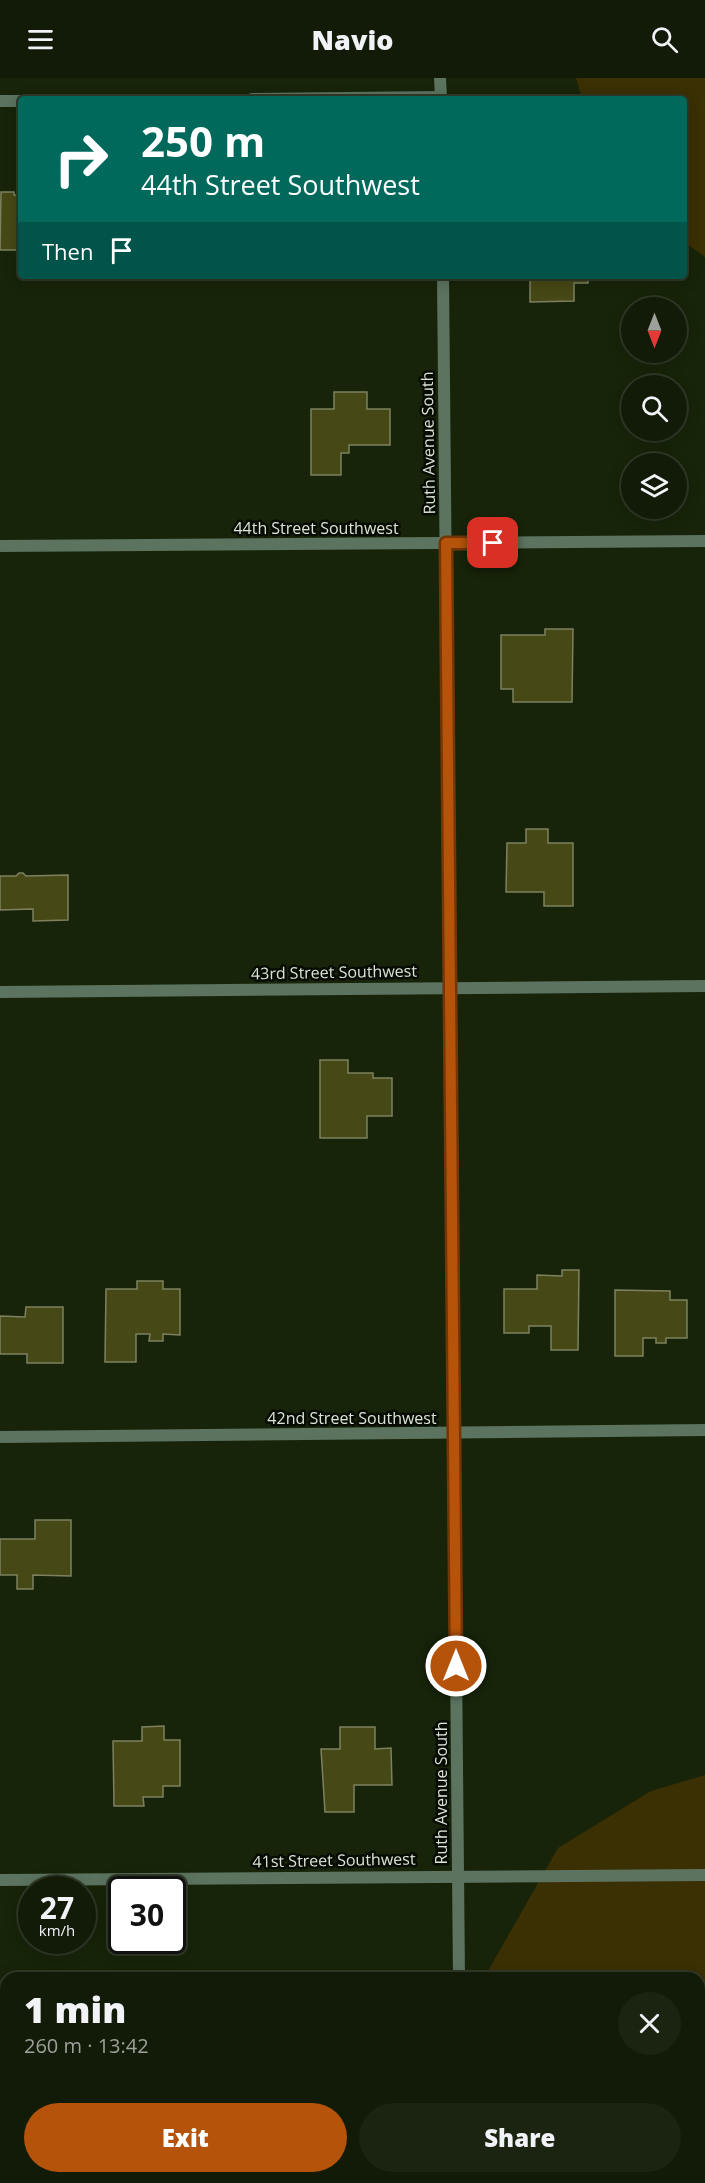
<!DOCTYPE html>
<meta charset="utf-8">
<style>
:root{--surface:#111b07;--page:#1a2411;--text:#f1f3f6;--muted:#9ca19b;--line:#303928;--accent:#b45309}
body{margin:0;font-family:"Open Sans",sans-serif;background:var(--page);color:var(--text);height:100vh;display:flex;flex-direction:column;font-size:22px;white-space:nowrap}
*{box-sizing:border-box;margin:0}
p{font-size:20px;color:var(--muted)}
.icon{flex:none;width:33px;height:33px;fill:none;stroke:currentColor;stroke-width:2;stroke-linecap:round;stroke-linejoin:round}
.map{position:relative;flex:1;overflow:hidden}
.panel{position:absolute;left:0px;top:1894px;width:705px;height:212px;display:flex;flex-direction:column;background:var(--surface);border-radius:18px 18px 0 0;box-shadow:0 3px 15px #0003,0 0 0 2px var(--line)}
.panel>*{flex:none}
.top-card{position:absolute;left:18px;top:18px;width:669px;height:183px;border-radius:6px;box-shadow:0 3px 15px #0003,0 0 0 2px var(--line);background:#00695c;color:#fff;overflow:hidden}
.needle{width:39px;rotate:180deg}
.controls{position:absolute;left:621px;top:219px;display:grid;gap:12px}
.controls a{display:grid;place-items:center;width:66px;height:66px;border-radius:50%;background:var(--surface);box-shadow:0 3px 15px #0003,0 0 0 2px var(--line);font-size:30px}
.speed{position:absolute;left:18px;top:1798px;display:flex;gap:12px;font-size:30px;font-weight:700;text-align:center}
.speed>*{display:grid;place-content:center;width:78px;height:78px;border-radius:50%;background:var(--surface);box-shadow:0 3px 15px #0003,0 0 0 2px var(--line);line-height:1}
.speed small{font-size:15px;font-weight:400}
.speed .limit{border:3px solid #111;border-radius:9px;background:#fff;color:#111}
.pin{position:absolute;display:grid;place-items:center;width:51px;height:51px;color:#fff;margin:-26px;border-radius:12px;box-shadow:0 3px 9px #0006}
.me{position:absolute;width:66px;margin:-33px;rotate:0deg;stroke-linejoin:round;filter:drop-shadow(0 0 4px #0008)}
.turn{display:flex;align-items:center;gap:21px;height:126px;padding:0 24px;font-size:27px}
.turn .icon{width:78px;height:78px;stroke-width:2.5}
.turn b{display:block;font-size:42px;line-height:51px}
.then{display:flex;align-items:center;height:57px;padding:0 24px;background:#0003;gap:12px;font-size:22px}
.round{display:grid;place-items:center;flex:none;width:63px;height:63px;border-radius:32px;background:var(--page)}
.summary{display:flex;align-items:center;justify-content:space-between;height:102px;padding:0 24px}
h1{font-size:36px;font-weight:800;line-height:45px}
.primary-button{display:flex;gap:12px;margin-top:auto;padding:12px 24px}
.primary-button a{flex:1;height:69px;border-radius:36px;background:var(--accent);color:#fff;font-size:24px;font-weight:800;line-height:69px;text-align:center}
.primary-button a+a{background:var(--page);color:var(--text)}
header{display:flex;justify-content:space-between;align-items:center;height:78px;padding:0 24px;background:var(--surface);font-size:27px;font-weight:800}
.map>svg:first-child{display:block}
</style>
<header><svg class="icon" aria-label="menu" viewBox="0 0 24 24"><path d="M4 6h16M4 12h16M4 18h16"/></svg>Navio<svg class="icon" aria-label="search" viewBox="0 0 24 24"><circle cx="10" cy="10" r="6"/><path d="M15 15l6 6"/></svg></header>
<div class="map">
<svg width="705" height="2105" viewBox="0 0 705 2105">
<rect width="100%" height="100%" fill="#172409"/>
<g fill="#3b2f04">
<path d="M 576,0 L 705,0 L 705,179 L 684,164 L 684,21 L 582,21 Z"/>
<path d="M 705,1697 L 705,2105 L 496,2105 L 495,2100 L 699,2100 L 699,1900 L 484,1900 L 558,1770 L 651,1713 Z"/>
</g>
<g fill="#464816" stroke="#7e8160" stroke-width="1.5">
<path d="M 1,114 L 14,114 L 14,117 L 21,117 L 21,172 L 0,172 Z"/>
<path d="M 530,198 L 588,198 L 588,205 L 574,205 L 574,223 L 530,224 Z"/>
<path d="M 334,314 L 367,314 L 367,331 L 390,331 L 390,367 L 349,367 L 349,375 L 341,375 L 341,397 L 311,397 L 311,331 L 334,331 Z"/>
<path d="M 545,551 L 573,551 L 572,624 L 513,624 L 513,611 L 501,611 L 501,557 L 545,557 Z"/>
<path d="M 526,751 L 548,751 L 548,765 L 573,765 L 573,828 L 544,828 L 544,814 L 506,814 L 507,765 L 526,765 Z"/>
<path d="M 19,795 L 23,795 L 26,798 L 68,797 L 68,842 L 33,843 L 33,831 L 0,832 L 0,798 L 16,798 Z"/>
<path d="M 320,982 L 348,982 L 348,995 L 373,995 L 373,1000 L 392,1000 L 392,1038 L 367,1038 L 367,1060 L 320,1060 Z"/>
<path d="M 562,1192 L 579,1192 L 578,1272 L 551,1272 L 551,1248 L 529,1248 L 529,1255 L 504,1255 L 504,1211 L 537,1211 L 537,1197 L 562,1198 Z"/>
<path d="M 137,1203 L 163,1203 L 163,1211 L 180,1211 L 180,1257 L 163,1256 L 163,1263 L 149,1263 L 150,1256 L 136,1256 L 136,1284 L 105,1284 L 106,1211 L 137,1211 Z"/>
<path d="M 615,1212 L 670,1213 L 670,1222 L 687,1222 L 687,1260 L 666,1260 L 666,1265 L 656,1265 L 656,1260 L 643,1260 L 643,1278 L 615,1278 Z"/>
<path d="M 26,1229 L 63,1229 L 63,1285 L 27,1285 L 27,1276 L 0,1276 L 0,1238 L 25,1239 Z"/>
<path d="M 35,1442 L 71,1442 L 71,1498 L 33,1497 L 33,1511 L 17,1511 L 17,1497 L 0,1497 L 0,1461 L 35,1461 Z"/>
<path d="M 164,1648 L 164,1662 L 180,1662 L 180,1708 L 163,1708 L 163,1719 L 143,1719 L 144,1728 L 114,1728 L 113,1663 L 142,1663 L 142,1649 Z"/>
<path d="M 340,1649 L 375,1649 L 375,1671 L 391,1670 L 392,1707 L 354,1707 L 354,1734 L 325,1734 L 321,1671 L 340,1671 Z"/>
<path d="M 251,2100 L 273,2100 L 273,2104 L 296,2105 L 228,2105 L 251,2104 Z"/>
<path d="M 367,2100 L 402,2100 L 402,2105 L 349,2105 L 349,2101 Z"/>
</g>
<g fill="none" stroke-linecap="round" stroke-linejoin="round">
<g stroke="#5c7360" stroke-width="12">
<path d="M 440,0 L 441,21"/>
<path d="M 252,21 L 441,19"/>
<path d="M 0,23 L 21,23"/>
<path d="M 443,198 L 459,1900"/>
<path d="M 0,468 L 705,463"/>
<path d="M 0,914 L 705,908"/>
<path d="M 0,1359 L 705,1352"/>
<path d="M 0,1802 L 705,1797"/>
<path d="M 460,2100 L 460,2105"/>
</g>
</g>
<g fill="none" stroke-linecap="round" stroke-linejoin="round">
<defs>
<path id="route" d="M 456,1588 L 446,465 L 493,465"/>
</defs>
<use href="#route" stroke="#753606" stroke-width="15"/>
<use href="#route" stroke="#b45309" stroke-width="10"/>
</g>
<g text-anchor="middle" stroke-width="5" stroke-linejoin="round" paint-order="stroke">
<g font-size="16" fill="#dbe4d4" stroke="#060b03">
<text transform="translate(428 365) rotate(-91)" y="6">Ruth Avenue South</text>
<text x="316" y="456">44th Street Southwest</text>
<text transform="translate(334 894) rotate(-1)" y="6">43rd Street Southwest</text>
<text x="352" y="1346">42nd Street Southwest</text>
<text transform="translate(441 1715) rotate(-90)" y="6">Ruth Avenue South</text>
<text transform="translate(334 1782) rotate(-1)" y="6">41st Street Southwest</text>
</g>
</g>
</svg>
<div class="controls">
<a><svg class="needle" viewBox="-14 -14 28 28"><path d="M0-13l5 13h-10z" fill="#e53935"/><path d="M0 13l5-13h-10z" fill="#9ca19b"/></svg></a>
<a><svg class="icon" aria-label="search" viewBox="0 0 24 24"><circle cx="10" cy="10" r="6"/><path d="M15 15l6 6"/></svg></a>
<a><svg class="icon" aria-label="layers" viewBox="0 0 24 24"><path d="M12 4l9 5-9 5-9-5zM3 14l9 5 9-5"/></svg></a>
</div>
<div class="speed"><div>27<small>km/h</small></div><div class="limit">30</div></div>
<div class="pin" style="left:493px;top:465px;background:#d93025"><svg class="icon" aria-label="arrive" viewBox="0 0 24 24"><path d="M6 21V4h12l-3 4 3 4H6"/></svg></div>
<svg class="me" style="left:456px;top:1588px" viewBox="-20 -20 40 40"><circle r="17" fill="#b45309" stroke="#fff" stroke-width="3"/><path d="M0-11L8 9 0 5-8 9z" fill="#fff"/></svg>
<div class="top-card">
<div class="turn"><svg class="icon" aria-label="right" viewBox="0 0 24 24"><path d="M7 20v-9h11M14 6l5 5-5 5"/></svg><div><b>250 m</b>44th Street Southwest</div></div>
<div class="then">Then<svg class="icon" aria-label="arrive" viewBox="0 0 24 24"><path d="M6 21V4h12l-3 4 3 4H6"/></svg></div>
</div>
<section class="panel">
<div class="summary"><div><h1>1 min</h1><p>260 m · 13:42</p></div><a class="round"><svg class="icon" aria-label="close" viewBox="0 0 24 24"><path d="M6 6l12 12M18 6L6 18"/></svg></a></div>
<div class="primary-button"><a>Exit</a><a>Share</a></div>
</section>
</div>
